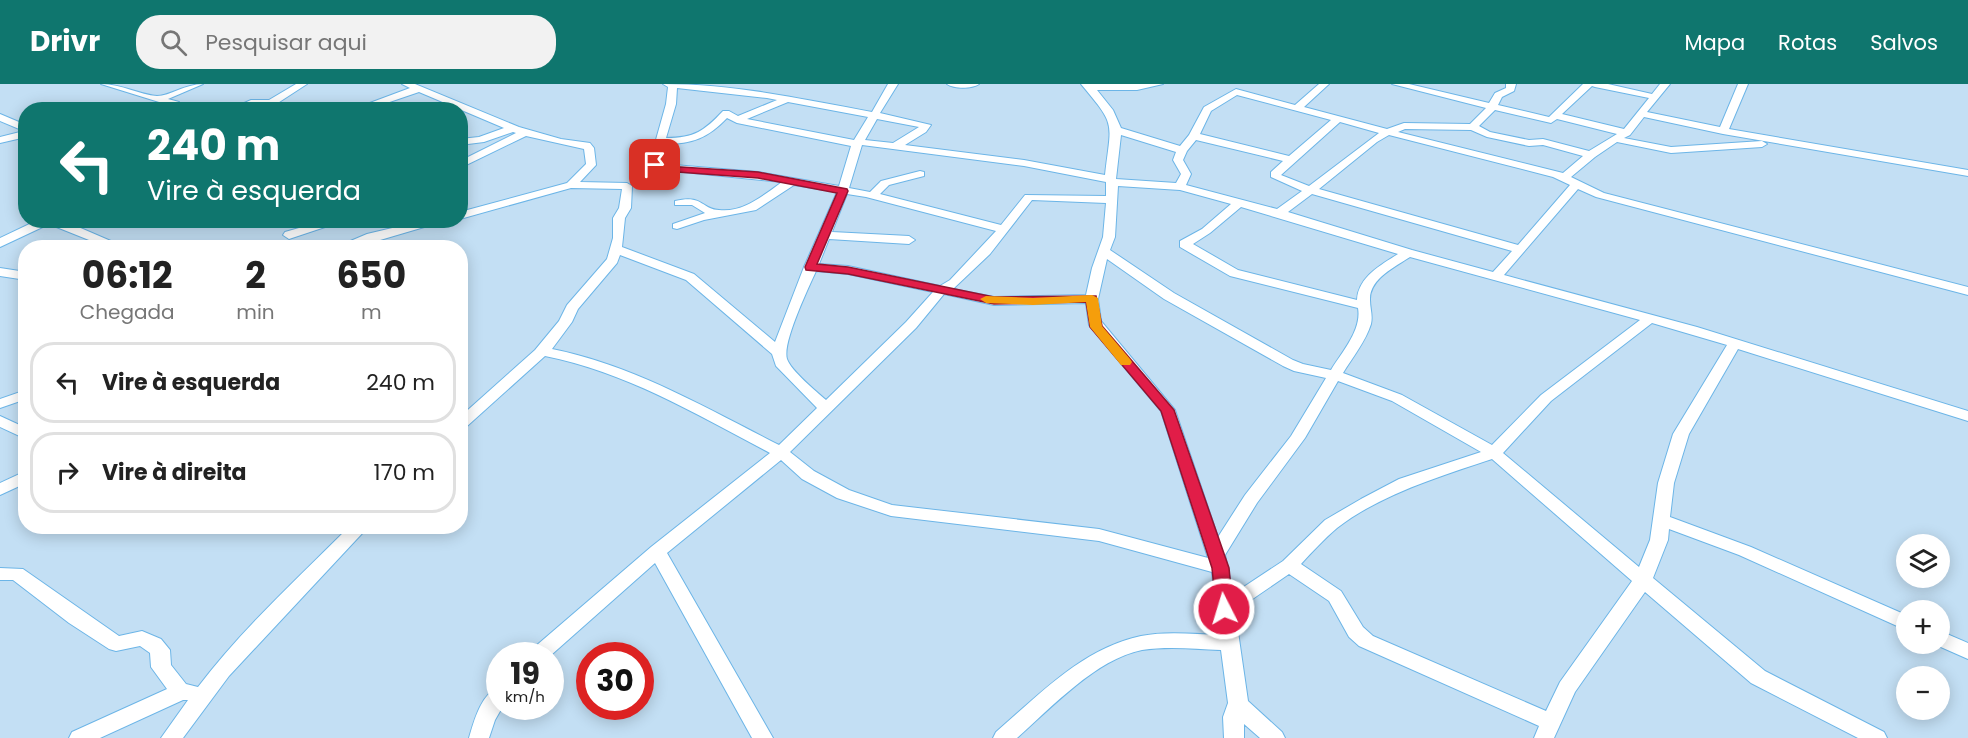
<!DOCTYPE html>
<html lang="pt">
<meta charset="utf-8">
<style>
:root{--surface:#fff;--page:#f2f2f2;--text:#222;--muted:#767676;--line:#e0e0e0;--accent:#0f766e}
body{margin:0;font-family:Poppins,sans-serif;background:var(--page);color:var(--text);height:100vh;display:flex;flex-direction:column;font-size:22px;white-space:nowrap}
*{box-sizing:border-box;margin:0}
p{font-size:20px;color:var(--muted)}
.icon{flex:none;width:33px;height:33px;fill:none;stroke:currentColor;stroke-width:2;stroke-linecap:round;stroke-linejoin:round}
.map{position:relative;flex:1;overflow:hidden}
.drawer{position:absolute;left:18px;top:156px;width:450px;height:294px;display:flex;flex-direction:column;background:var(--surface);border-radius:24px;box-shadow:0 3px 15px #0003}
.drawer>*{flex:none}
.guide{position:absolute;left:18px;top:18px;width:450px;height:126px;border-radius:24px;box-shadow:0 3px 15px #0003;background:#0f766e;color:#fff;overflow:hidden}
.tools{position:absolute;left:1896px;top:450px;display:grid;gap:12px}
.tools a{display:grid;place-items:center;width:54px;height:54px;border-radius:50%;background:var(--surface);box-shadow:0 3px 15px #0003;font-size:30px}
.speed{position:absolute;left:486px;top:558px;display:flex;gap:12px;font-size:30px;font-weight:700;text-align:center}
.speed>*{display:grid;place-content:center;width:78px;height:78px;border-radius:50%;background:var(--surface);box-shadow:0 3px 15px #0003;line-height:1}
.speed small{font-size:15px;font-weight:400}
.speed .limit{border:9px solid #d22;background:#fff;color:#111}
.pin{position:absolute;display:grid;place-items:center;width:51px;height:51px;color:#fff;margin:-26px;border-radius:12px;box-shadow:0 3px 9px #0006}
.me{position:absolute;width:66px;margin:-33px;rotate:355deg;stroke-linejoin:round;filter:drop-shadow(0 0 4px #0008)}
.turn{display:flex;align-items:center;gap:21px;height:126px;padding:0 30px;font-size:27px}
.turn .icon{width:78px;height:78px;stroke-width:2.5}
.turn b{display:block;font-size:42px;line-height:51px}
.eta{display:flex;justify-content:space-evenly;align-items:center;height:102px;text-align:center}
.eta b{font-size:36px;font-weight:700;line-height:42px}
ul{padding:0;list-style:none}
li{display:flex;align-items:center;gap:18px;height:81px;margin:0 12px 9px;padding:0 18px;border:3px solid var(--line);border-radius:24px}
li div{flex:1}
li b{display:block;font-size:22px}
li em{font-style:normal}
header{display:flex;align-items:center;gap:36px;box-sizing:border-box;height:84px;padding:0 30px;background:var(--accent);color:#fff}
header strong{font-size:28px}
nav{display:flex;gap:33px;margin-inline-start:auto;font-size:21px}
.search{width:420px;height:54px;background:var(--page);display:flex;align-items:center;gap:15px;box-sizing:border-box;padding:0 21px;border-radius:24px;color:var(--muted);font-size:22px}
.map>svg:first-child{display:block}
</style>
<header>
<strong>Drivr</strong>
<div class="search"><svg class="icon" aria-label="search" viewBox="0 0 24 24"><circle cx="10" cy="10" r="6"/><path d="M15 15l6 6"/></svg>Pesquisar aqui</div>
<nav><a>Mapa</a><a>Rotas</a><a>Salvos</a></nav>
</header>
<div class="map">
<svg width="1968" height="654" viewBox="0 0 1968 654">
<rect width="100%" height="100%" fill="#c3dff4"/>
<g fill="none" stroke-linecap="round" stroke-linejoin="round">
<defs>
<g id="street">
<path d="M 101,0 C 122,0 140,11 157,12 C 170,12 185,0 203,0 L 168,15 L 179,18 L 182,26 L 172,26 L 172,22 Z"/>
<path d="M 296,0 L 307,0 L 267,26 L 256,26 L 260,22 L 229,26 L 251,16 L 269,16 Z"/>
<path d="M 402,0 L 415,0 L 519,43 L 561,55 L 590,59 L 594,64 L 596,81 L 580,98 L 627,99 L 632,102 L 631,124 L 625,134 L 622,163 L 694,190 L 775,258 L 804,183 L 837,108 L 794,101 L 756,126 L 704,136 L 677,145 L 673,144 L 673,140 L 705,129 L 692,121 L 675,121 L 675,117 C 703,110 701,125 719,126 C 743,129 764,111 782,98 L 654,85 L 650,77 L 666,20 L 668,3 L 663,0 C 734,0 803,15 872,28 L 888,0 L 898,0 L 880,29 L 931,41 L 926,48 L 905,61 L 1024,76 L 1105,91 C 1111,37 1117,43 1081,0 L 1163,0 L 1137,6 L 1097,6 L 1113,26 L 1121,44 L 1180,62 L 1189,51 L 1204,23 L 1236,5 L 1295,21 L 1319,0 L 1329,0 L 1304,23 L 1387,45 L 1404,39 L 1470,40 L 1486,24 L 1392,0 L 1409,0 L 1489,19 L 1495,9 L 1506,4 L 1506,0 L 1516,0 L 1514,7 L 1502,13 L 1498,21 L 1549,33 L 1583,0 L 1608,0 L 1652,10 L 1660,0 L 1670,0 L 1647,28 L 1720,43 L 1738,0 L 1748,0 L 1729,45 L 1968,86 L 1968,92 L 1723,50 L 1644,33 L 1630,51 L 1624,54 L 1671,63 L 1762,57 L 1767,60 L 1762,63 L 1671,69 L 1617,58 L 1595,73 L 1571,93 L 1604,109 L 1968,203 L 1968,211 L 1596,113 L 1578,105 L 1504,191 L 1697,243 L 1968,327 L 1968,337 L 1738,265 L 1689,350 L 1674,399 L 1670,433 L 1751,463 L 1906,531 L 1906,546 L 1739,471 L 1669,445 L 1668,456 L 1653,494 L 1765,587 L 1884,648 L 1887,654 L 1858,654 L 1751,599 L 1645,508 L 1575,608 L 1554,654 L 1534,654 L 1539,642 L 1359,562 L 1349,553 L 1329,517 L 1289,490 L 1235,527 L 1248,617 L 1282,648 L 1285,654 L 1260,654 L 1244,640 L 1244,654 L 1224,654 L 1223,633 L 1228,619 L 1221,566 C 1195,565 1168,562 1142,566 C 1096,575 1051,624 1017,654 L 993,654 L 996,648 C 1039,611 1083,564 1141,552 C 1166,547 1194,550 1219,551 L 1212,488 L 1099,457 L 891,432 L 837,414 L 802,395 L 781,376 L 667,469 L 773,654 L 752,654 L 655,479 L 550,572 L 528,572 L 530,567 L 651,463 L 770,369 C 698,331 626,288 545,272 L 465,344 L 460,346 L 460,333 L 535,266 L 559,237 L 567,221 L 607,175 L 613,154 L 613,134 L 619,124 L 622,105 L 571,104 L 460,135 L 460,128 L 567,99 L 586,80 L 584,65 L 526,52 L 460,84 L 460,77 L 516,49 L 513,48 L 484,58 L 460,61 L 460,55 L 479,53 L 504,44 L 419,8 L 366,26 L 351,26 L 410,4 ZM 1592,2 L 1595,3 L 1649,14 L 1624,45 L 1562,30 ZM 677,4 L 767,14 L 777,16 L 738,32 L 729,27 L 723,27 C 704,47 695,54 666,54 L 676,20 ZM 1237,11 L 1331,36 L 1289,72 L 1200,50 L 1211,27 ZM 788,18 L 868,33 L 854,56 L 747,35 ZM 1495,26 L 1551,39 L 1557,35 L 1617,50 L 1589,67 L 1543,55 L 1529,56 L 1490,48 L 1479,42 ZM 727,34 L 737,39 L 851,62 L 839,102 L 758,88 L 662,80 L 660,77 L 665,60 C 692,60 708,54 727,34 ZM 877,35 L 919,43 L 893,59 L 865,56 ZM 1340,38 L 1379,49 L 1309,102 L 1281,91 ZM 1405,45 L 1471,46 L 1487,53 L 1529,62 L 1543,61 L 1583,72 L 1563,89 L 1398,48 ZM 1121,51 L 1176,68 L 1173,76 L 1181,90 L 1176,99 L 1116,95 ZM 1389,51 L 1553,93 L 1570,101 L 1518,161 L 1319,105 L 1377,58 ZM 1196,56 L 1283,77 L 1271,88 L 1271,93 L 1302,107 L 1277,125 L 1186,101 L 1191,90 L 1183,76 L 1187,67 ZM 862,61 L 1024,82 L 1106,98 L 1106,112 L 1025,111 L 1001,141 L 880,110 L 889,101 L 924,92 L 924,88 L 920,87 L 881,97 L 870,108 L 849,104 ZM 1118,102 L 1180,106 L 1231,120 L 1202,145 L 1180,157 L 1180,163 L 1230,192 L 1358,224 C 1362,246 1342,268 1331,286 L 1303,280 L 1293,276 L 1174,209 L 1110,166 L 1115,153 ZM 847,110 L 866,113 L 996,147 L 950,196 L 940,202 L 848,182 L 819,180 L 829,155 L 909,160 L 915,156 L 909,152 L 832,148 ZM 1312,110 L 1512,167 L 1493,188 L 1412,166 L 1288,128 ZM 1032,116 L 1106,119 L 1103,153 L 1092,184 L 1086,211 L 994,213 L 953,205 L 990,170 ZM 1241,123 L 1398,170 C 1381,181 1358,193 1357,216 L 1238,186 L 1193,160 L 1210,149 ZM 620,171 L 686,196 L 772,270 L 776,282 L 817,324 L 779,361 C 706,324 633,281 552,265 L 572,238 L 578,225 L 617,179 ZM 1410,173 L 1640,236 L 1541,311 L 1492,361 L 1402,311 L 1343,289 C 1352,274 1366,257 1371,240 C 1373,231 1370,225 1370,216 C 1369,195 1395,183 1410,173 ZM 1107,175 L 1164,215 L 1283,282 L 1294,287 L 1326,294 L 1291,352 L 1245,411 L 1218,453 L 1175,326 L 1101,237 L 1098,215 ZM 816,187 L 848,190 L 933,208 L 906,238 L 826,316 C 816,307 791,287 787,275 C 782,259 808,205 816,187 ZM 944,210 L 994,221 L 1086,219 L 1089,241 L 1161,327 L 1208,474 L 1099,445 L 892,421 L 849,406 L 814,387 L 790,368 L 916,244 ZM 1652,239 L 1727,261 L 1673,350 L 1658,399 L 1650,456 L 1639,483 L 1503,369 L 1551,317 ZM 1338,297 L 1392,317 L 1481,368 L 1399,395 L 1361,415 L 1325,436 L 1283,477 L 1233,510 L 1225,471 L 1257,419 L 1305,354 ZM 1492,375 L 1632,497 L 1560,598 L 1546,627 L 1373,552 L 1363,543 L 1341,507 L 1301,480 C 1312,468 1324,455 1337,444 C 1379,411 1441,392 1492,375 Z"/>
<path d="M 947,0 L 979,0 C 972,5 954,5 947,0 Z"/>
<path d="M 0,30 L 26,41 L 26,53 L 0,59 L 0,53 L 24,47 L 0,37 Z"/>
<path d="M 38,136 L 62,136 L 127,164 L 109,164 L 49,140 L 0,163 L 0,154 Z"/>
<path d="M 327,136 L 346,136 L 289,155 L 283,151 L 285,148 Z"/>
<path d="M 426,136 L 448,136 L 353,164 L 334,164 L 367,150 Z"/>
<path d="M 0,184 L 26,188 L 26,196 L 0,192 Z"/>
<path d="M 26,306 L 26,315 L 0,324 L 0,315 Z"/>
<path d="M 0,332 L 26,344 L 26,355 L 0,343 Z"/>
<path d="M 26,387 L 26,399 L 0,411 L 0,399 Z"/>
<path d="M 350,442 L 369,442 L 229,592 L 183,654 L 161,654 L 188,616 L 183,616 L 100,654 L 69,654 L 72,648 L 167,605 L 151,583 L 150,569 L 140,562 L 116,567 L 109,565 L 69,539 L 13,496 L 0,496 L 0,484 L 23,485 L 119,552 L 142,547 L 161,555 L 170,566 L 171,581 L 186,600 L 198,603 C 242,545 298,494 350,442 Z"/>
<path d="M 1940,547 L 1968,559 L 1968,575 L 1934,560 L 1940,560 Z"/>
<path d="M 500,603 L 500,622 L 503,622 L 495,636 L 489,654 L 469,654 C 474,637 481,609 500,603 Z"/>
</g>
</defs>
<use href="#street" stroke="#6cb5e7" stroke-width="2"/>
<use href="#street" fill="#fff" fill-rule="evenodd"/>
</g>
<path fill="#e11d48" stroke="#92132f" stroke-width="1.5" d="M 655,78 L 665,82 L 758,88 L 847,105 L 848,107 L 817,180 L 848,183 L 994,213 L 1096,212 L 1102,242 L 1174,326 L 1229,484 L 1233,525 L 1230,529 L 1224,531 L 1218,529 L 1216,525 L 1212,484 L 1161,327 L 1090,243 L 1086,218 L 994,220 L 848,190 L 806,186 L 805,183 L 837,109 L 758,94 L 664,87 L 650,81 Z"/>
<path fill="#f59e0b" d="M 1092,211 L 1098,214 L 1102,242 L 1130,275 L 1132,278 L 1130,281 L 1121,281 L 1090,243 L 1086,218 L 1033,221 L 986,219 L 980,215 L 986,212 L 1033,214 Z"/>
</svg>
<div class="tools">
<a><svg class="icon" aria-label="layers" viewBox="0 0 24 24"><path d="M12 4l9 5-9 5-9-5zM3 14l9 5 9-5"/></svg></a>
<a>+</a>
<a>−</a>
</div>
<div class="speed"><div>19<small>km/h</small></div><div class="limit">30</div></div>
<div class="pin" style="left:655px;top:81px;background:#d93025"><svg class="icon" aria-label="arrive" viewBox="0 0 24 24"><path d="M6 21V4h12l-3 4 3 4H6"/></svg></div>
<svg class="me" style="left:1224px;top:525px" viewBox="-20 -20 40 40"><circle r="17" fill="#e11d48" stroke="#fff" stroke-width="3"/><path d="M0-11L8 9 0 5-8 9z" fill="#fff"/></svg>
<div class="guide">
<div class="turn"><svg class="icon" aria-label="left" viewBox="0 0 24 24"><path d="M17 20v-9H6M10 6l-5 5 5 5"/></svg><div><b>240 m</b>Vire à esquerda</div></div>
</div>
<section class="drawer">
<div class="eta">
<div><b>06:12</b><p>Chegada</p></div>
<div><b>2</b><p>min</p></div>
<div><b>650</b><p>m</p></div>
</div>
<ul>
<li><svg class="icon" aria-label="left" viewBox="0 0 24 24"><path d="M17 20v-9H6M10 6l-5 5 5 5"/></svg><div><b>Vire à esquerda</b></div><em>240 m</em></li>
<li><svg class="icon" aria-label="right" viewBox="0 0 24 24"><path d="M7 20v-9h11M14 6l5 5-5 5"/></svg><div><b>Vire à direita</b></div><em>170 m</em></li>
</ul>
</section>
</div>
